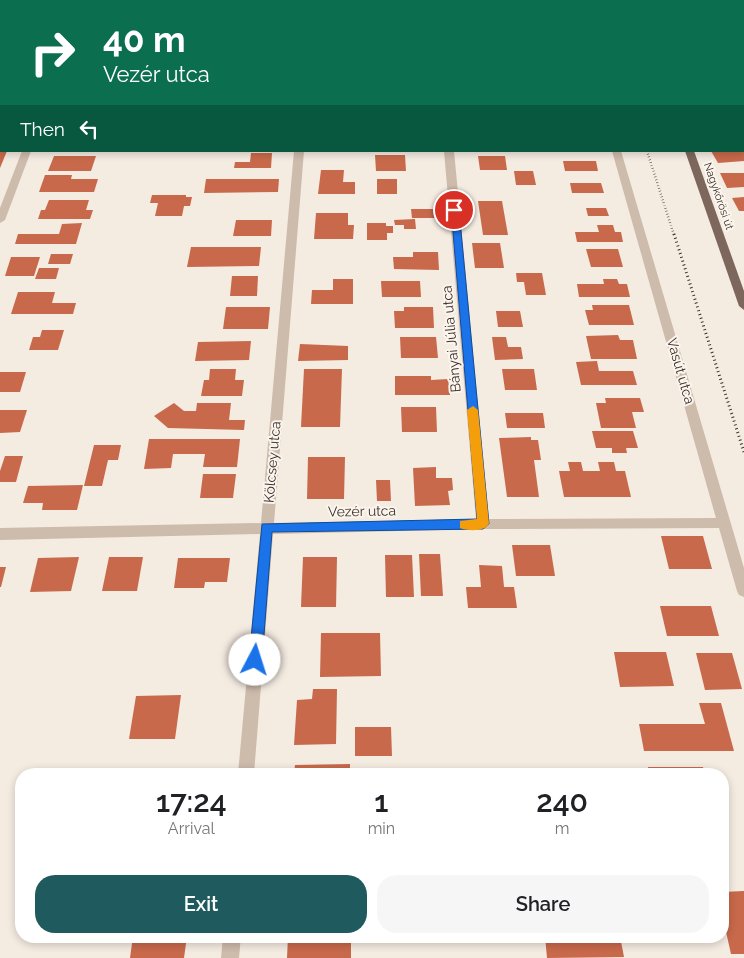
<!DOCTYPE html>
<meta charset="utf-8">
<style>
:root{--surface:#fff;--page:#f6f6f6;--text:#202124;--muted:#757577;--accent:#1f5a5e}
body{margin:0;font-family:Raleway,sans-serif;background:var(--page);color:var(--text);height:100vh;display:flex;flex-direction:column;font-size:19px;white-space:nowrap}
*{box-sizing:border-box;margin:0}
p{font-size:16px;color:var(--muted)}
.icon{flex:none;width:28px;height:28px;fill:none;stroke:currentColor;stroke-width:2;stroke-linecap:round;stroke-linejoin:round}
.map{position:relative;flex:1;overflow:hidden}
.details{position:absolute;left:15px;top:768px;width:714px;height:175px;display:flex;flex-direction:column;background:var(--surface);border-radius:20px;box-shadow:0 2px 8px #0003}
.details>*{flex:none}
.banner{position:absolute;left:0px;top:0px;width:745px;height:152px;box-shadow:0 2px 8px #0003;background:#0b6e4f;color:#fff;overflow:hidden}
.pin{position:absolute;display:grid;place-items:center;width:42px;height:42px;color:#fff;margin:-21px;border:2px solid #fff;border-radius:50%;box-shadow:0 1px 5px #0007}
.me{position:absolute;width:55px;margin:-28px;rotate:5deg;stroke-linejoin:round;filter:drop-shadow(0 0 4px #0008)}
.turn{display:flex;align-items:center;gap:18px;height:105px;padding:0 20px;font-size:22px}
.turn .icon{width:65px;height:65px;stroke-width:2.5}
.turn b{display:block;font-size:35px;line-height:42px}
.then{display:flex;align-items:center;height:48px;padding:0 20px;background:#0003;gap:10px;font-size:19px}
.eta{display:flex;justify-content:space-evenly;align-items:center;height:85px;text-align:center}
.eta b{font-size:30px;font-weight:600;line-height:35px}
.primary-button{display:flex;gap:10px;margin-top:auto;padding:10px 20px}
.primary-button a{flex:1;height:58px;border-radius:20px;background:var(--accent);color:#fff;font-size:20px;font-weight:600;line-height:58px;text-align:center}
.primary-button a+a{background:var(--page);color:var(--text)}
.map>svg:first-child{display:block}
</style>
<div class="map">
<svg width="744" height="958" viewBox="0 0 744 958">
<rect width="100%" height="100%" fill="#f4ebe1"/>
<g fill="#c8694b">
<path d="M 0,151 L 7,151 L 0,168 Z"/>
<path d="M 711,151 L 744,151 L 744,161 L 718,163 Z"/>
<path d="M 251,153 L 272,153 L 271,168 L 234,168 L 235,162 L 250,162 Z"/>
<path d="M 375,155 L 405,155 L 406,171 L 376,171 Z"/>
<path d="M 54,156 L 96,156 L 91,171 L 48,171 Z"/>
<path d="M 478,156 L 505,156 L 507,170 L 480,170 Z"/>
<path d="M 563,161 L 596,161 L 598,171 L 565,171 Z"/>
<path d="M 321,170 L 344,170 L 343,182 L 355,182 L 355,194 L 318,194 Z"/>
<path d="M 514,171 L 533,171 L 536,185 L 516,185 Z"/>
<path d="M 720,173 L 744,173 L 744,187 L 727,188 Z"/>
<path d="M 45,175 L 72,175 L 71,179 L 98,179 L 94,192 L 39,192 Z"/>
<path d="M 206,179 L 279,179 L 278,192 L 204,193 Z"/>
<rect x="377" y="179" width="20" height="15"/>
<path d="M 570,183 L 601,183 L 604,193 L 572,193 Z"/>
<path d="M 152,195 L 186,195 L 186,197 L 192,197 L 190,206 L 184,206 L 182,216 L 155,216 L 158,203 L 150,203 Z"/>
<path d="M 744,197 L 744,211 L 739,211 L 732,198 Z"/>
<path d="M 49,200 L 89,200 L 86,210 L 93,210 L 90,219 L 38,219 L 41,210 L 45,210 Z"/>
<path d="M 478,201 L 502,201 L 508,235 L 483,235 Z"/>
<path d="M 586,208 L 606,208 L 609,216 L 588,216 Z"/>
<path d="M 411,209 L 441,209 L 442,218 L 412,218 Z"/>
<path d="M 316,213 L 348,213 L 348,225 L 354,225 L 353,239 L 314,239 Z"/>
<path d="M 415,219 L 416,229 L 404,229 L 404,225 L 395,225 L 394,220 Z"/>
<path d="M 236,220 L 272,220 L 271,236 L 233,236 Z"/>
<path d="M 82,223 L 76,244 L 15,244 L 18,234 L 59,234 L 62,224 Z"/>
<path d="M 367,223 L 386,223 L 386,226 L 393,226 L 393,233 L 387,233 L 387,240 L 367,240 Z"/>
<path d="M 597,225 L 613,225 L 615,232 L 621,232 L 623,242 L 577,242 L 575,232 L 599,232 Z"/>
<path d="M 472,243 L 500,243 L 504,268 L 475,268 Z"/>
<path d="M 191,247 L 261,247 L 259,266 L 187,267 Z"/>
<path d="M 586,249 L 618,249 L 623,267 L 591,267 Z"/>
<path d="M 413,252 L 438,252 L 439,270 L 394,269 L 393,257 L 413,257 Z"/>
<path d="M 51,254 L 73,254 L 70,264 L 48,264 Z"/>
<path d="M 11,257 L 40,257 L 34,276 L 5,276 Z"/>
<path d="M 39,268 L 59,268 L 56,279 L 35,279 Z"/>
<path d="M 516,273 L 542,273 L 546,295 L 526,295 L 524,282 L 517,282 Z"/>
<path d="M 232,276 L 258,276 L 257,296 L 230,296 Z"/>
<path d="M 333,279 L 353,279 L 353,304 L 311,304 L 312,290 L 333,290 Z"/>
<path d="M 603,279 L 617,279 L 619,284 L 627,284 L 630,297 L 579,297 L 577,284 L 604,284 Z"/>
<path d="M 381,281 L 420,281 L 421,297 L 382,297 Z"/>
<path d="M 18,292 L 55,292 L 52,303 L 76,303 L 73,314 L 11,314 Z"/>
<path d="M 592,305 L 629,305 L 634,325 L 589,325 L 585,310 L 593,310 Z"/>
<path d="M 226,307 L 270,307 L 268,329 L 223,329 Z"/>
<path d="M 404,307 L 433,307 L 434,328 L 395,328 L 394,311 L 404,311 Z"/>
<path d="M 496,311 L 520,311 L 523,327 L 498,327 Z"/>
<path d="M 42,330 L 64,330 L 58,350 L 29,350 L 33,337 L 40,337 Z"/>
<path d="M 618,335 L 620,340 L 633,340 L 637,359 L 591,359 L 586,336 Z"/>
<path d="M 400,337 L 436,337 L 438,358 L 401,358 Z"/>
<path d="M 492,337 L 506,337 L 508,347 L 521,347 L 523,359 L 495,360 Z"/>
<path d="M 251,341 L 249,360 L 195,361 L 198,342 Z"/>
<path d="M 300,344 L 348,346 L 348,360 L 298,361 Z"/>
<path d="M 597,361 L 599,371 L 633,371 L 637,385 L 581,385 L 576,362 Z"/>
<path d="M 210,369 L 236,369 L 235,380 L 244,380 L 242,396 L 201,396 L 204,380 L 209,380 Z"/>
<path d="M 304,369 L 342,369 L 340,427 L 301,427 Z"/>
<path d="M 502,369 L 534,369 L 537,390 L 505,390 Z"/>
<path d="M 0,372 L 26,372 L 20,392 L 0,392 Z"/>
<path d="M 395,376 L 431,376 L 431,380 L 448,379 L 450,395 L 395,395 Z"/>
<path d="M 605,398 L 640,398 L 644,412 L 632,412 L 636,428 L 601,428 L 596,403 L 606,403 Z"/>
<path d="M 174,403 L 184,411 L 196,411 L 197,403 L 231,403 L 229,420 L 245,420 L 244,430 L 168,428 L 154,416 Z"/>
<path d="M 401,407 L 436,407 L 437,432 L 402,432 Z"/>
<path d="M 0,410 L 27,410 L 20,432 L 0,433 Z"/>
<path d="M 505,413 L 543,413 L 545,428 L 507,428 Z"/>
<path d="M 592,431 L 633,431 L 638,448 L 626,448 L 627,453 L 612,453 L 612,448 L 596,448 Z"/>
<path d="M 531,437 L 531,440 L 538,440 L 541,460 L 534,460 L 539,497 L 507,497 L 499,438 Z"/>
<path d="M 149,439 L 240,439 L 237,467 L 203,467 L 205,454 L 173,454 L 171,468 L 144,469 Z"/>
<path d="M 94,445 L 121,445 L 118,460 L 108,460 L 102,486 L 84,486 Z"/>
<path d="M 5,456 L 23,456 L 16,482 L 0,482 L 0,471 Z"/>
<path d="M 308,457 L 345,457 L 344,499 L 307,499 Z"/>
<path d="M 568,462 L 581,462 L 583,471 L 600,471 L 598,462 L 614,462 L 616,471 L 625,471 L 631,497 L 564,497 L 559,471 L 570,471 Z"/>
<path d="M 436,467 L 436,478 L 452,478 L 453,490 L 448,491 L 450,505 L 415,506 L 413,468 Z"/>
<path d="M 203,474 L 236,474 L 233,498 L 200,498 Z"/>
<path d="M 376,480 L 390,480 L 391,501 L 377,501 Z"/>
<path d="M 83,485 L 77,510 L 42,510 L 43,503 L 23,503 L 28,486 Z"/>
<path d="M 661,536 L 703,536 L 712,569 L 669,569 Z"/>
<path d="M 512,545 L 550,545 L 555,576 L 516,576 Z"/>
<path d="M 419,554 L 440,554 L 443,596 L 421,596 Z"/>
<path d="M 385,555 L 412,555 L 414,597 L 386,597 Z"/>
<path d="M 79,557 L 71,591 L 30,592 L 38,558 Z"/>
<path d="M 109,557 L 143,557 L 137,591 L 102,591 Z"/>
<path d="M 303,557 L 337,557 L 336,607 L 301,607 Z"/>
<path d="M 178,558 L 230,558 L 227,582 L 205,582 L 204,588 L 174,588 Z"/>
<path d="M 479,565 L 502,566 L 504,587 L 514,587 L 517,608 L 468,608 L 466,587 L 481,587 Z"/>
<path d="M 0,567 L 6,567 L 1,587 L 0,587 Z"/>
<path d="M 660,606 L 711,606 L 719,636 L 667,636 Z"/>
<path d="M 321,633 L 380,633 L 381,676 L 320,677 Z"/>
<path d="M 614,652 L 666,652 L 674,686 L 620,687 Z"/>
<path d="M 696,653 L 732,653 L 742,689 L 705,690 Z"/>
<path d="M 313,689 L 337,689 L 336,744 L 294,745 L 297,700 L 312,699 Z"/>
<path d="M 181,695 L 175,739 L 129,739 L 136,696 Z"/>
<path d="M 699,703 L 721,703 L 734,751 L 644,751 L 639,724 L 705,724 Z"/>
<path d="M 355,727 L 391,727 L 392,756 L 355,756 Z"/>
<path d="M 350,764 L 350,774 L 294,774 L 295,765 Z"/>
<path d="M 648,767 L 703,767 L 705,774 L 649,774 Z"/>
<path d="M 115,770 L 140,770 L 140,774 L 114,774 Z"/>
<path d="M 744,891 L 744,954 L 731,954 L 722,914 L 722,892 Z"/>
<path d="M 133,936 L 187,936 L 184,958 L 130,958 Z"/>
<path d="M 288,936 L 351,936 L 351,958 L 287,958 Z"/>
<path d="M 545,936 L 620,936 L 624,957 L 547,958 Z"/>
</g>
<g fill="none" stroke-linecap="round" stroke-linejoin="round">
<path stroke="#b9a596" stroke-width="2" stroke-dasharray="2 2" stroke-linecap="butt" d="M 147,1 L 149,0"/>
<g fill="#cdbbac" fill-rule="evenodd">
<rect x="308" y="0" width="8" height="1"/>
<rect x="431" y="0" width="8" height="1"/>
<rect x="571" y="0" width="8" height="1"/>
<path d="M 22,151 L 31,151 L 5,220 L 0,223 L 0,208 Z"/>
<path d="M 294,151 L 304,151 L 274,523 L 476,519 L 444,151 L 454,151 L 489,519 L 716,518 L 612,151 L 621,151 L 744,568 L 744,597 L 739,595 L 737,591 L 719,528 L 483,529 L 273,534 L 254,774 L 238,774 L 260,534 L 0,540 L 0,528 L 261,523 Z"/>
<path d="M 223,936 L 241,936 L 239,958 L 221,958 Z"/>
</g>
<g fill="#7d675c" fill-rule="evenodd">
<path d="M 623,0 L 631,0 L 632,1 L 624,1 Z"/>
<path d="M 685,151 L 694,151 L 744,291 L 744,310 L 739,306 Z"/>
</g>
<path stroke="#3b302b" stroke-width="2.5" stroke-dasharray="0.5 2.5" stroke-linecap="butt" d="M 647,151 L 674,235"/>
<path stroke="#3b302b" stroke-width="3" stroke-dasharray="1 3" stroke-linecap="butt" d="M 674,234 L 744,452"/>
</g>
<path fill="#1a73e8" stroke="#114b97" d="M 451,208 L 459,210 L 489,524 L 483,529 L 272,532 L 262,660 L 260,664 L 255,666 L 251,664 L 249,660 L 262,524 L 477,519 Z"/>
<path fill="#f59e0b" d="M 473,406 L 478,410 L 489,524 C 484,532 468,531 460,528 L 460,521 L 477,519 L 467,410 Z"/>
<g text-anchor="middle" stroke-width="4" stroke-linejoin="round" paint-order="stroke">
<g font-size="11" fill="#3b302b" stroke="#fbf5ee">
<text transform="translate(719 196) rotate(71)" y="4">Nagykőrösi út</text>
</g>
<g font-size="14" fill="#3b302b" stroke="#fbf5ee">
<text transform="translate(451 339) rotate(-95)" y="5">Bányai Júlia utca</text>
<text transform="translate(681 371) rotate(74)" y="5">Vasút utca</text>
<text transform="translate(272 462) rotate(-85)" y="5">Kölcsey utca</text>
<text transform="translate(362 511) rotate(-1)" y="5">Vezér utca</text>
</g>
</g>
</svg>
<div class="pin" style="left:454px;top:210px;background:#d93025"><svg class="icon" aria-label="arrive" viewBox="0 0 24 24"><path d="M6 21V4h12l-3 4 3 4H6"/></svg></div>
<svg class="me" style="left:255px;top:660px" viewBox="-20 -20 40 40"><circle r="19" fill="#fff"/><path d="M0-13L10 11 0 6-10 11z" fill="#1a73e8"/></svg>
<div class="banner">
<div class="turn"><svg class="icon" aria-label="right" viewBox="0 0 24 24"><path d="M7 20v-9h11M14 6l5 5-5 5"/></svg><div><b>40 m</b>Vezér utca</div></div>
<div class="then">Then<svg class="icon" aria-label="left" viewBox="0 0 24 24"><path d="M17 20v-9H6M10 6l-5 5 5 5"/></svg></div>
</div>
<section class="details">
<div class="eta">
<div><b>17:24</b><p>Arrival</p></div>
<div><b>1</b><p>min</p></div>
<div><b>240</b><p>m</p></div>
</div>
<div class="primary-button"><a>Exit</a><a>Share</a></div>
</section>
</div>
